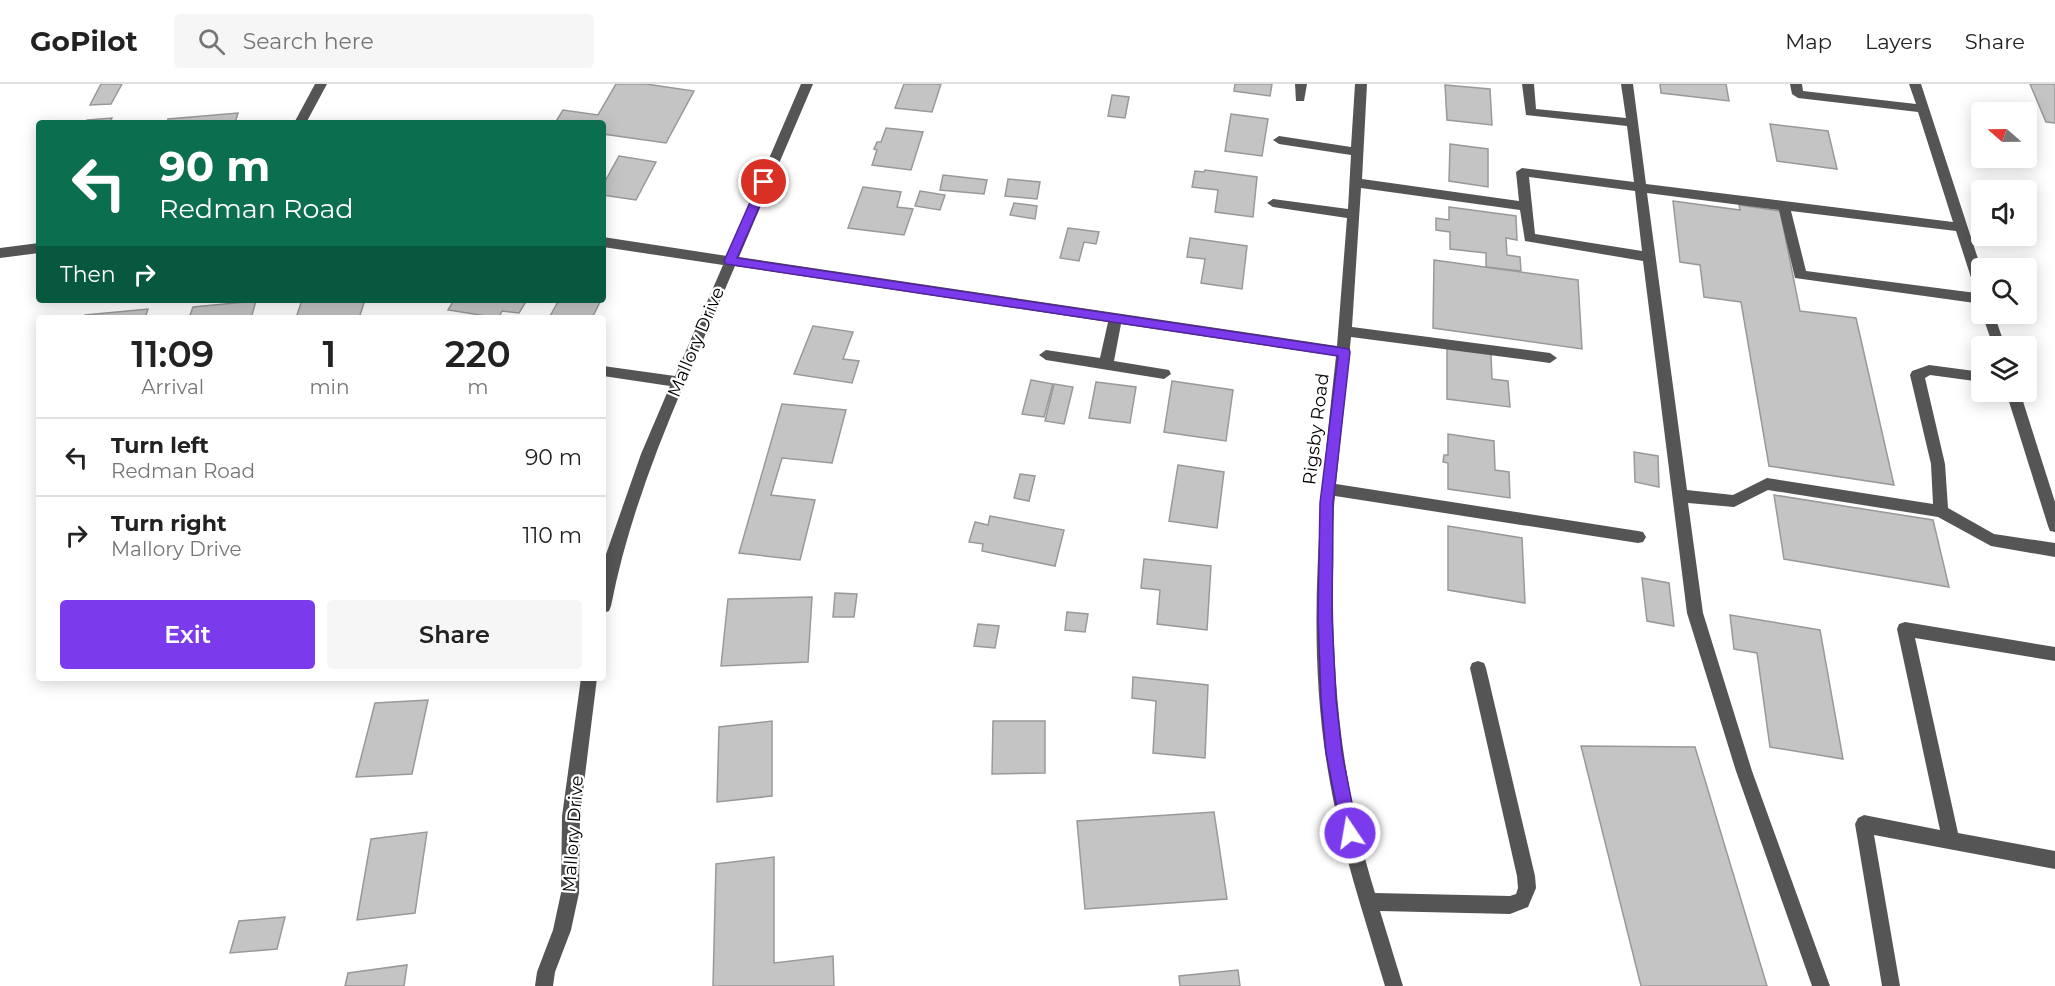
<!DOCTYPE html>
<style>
:root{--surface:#fff;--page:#f6f6f6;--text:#222;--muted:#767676;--line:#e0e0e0;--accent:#7c3aed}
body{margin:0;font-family:Montserrat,sans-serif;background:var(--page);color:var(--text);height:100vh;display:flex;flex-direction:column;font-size:22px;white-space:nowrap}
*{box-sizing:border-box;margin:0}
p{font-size:20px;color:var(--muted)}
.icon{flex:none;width:33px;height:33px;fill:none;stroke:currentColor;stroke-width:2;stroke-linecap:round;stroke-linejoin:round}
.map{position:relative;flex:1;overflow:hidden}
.panel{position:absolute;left:36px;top:231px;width:570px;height:366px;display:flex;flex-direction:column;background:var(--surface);border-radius:6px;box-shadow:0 3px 15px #0003}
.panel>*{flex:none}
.top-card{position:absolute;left:36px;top:36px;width:570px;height:183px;border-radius:6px;box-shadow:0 3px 15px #0003;background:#0b6e4f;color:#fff;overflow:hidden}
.needle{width:39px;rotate:290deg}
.controls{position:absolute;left:1971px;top:18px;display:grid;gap:12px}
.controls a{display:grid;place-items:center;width:66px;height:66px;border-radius:6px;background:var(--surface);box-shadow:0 3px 15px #0003;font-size:30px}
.pin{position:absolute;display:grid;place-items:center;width:51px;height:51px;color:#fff;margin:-26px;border:3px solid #fff;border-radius:50%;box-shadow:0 2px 6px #0007}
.me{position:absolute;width:66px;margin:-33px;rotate:348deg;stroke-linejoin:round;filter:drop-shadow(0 0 4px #0008)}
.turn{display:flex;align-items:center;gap:21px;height:126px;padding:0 24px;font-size:27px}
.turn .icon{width:78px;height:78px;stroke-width:2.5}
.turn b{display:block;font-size:42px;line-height:51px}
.then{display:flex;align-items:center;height:57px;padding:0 24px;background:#0003;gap:12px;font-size:22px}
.eta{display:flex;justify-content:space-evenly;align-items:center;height:102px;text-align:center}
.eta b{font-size:36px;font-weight:600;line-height:42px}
.primary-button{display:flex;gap:12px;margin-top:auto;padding:12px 24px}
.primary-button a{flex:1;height:69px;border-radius:6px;background:var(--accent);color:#fff;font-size:24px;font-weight:600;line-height:69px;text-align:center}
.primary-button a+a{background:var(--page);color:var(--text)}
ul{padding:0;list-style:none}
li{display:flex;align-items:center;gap:18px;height:78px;padding:0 24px;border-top:2px solid var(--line)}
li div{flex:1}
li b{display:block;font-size:22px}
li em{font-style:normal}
header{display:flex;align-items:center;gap:36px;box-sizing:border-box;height:84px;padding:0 30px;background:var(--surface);border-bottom:2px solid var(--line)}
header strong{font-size:28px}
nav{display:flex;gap:33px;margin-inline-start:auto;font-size:21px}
.search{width:420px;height:54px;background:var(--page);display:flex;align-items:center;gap:15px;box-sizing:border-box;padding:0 21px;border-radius:6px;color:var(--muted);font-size:22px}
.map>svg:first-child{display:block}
</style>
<header>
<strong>GoPilot</strong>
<div class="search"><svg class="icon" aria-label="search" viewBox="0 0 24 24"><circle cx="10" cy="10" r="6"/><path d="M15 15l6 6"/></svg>Search here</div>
<nav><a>Map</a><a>Layers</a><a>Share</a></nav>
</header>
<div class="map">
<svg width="2055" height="902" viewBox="0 0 2055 902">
<rect width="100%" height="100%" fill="#fff"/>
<g fill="#c4c4c4" stroke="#999" stroke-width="1.5">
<path d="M 101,0 L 122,0 L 111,20 L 90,21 Z"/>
<path d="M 616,0 L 646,0 L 694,7 L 666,59 L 603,50 L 603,39 L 555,39 L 563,26 L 598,31 Z"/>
<path d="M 904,0 L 941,0 L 932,28 L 895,24 Z"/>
<path d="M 1235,0 L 1272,0 L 1270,12 L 1234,7 Z"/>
<path d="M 1660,0 L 1726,0 L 1729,17 L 1661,9 Z"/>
<path d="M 2030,0 L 2055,0 L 2055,39 L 2046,38 Z"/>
<path d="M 1445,1 L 1490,5 L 1492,41 L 1447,36 Z"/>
<path d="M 1112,11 L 1129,13 L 1125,34 L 1108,32 Z"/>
<path d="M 238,29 L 235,39 L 167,39 L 168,35 Z"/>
<path d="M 1231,30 L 1268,35 L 1262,72 L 1225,67 Z"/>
<path d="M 112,34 L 110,39 L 85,39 L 87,36 Z"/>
<path d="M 1770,40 L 1828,47 L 1837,85 L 1777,77 Z"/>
<path d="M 886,44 L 923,48 L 911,86 L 872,81 L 877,66 L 874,65 L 877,58 L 881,58 Z"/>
<path d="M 1450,60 L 1488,65 L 1488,103 L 1449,97 Z"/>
<path d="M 619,72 L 656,78 L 636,116 L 603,111 L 603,101 Z"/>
<path d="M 1205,86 L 1257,93 L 1253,133 L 1215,128 L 1218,106 L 1192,103 L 1195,87 L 1204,88 Z"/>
<path d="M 943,91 L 987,96 L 984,110 L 940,106 Z"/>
<path d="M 1008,95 L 1040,98 L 1037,115 L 1005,112 Z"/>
<path d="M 863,103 L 901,108 L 897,123 L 913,125 L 904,151 L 848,144 Z"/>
<path d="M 920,107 L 945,111 L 940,126 L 915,122 Z"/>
<path d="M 1673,117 L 1740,126 L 1739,121 L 1780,127 L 1800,227 L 1856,234 L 1894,401 L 1769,382 L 1741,218 L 1704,213 L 1700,181 L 1680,178 Z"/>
<path d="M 1014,119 L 1037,122 L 1035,135 L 1010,131 Z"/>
<path d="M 1449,123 L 1516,132 L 1517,156 L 1506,154 L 1507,171 L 1520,173 L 1521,187 L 1486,183 L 1486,169 L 1450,165 L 1450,148 L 1436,146 L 1436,134 L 1449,136 Z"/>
<path d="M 1068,144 L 1099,148 L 1096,160 L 1084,158 L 1079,177 L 1060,174 Z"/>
<path d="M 1190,154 L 1247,162 L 1242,205 L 1201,199 L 1205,175 L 1187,173 Z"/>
<path d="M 1434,176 L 1578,196 L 1582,265 L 1433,244 Z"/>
<path d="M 302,216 L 365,216 L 359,234 L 296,234 Z"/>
<path d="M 454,216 L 527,216 L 519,229 L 502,227 L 499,234 L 448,226 Z"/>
<path d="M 559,216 L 601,216 L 592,234 L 549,234 Z"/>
<path d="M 256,217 L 251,234 L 189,234 L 193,223 Z"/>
<path d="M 148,225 L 145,234 L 83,234 L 85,231 Z"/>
<path d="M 813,242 L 853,248 L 843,275 L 859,277 L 852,299 L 794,290 Z"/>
<path d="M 1447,264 L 1491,270 L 1492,295 L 1508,297 L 1510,323 L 1447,315 Z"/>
<path d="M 1031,296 L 1053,300 L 1044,333 L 1022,330 Z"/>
<path d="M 1172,297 L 1233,306 L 1226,357 L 1164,348 Z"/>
<path d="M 1096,298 L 1136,303 L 1130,339 L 1089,334 Z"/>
<path d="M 1054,300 L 1073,303 L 1064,340 L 1045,337 Z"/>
<path d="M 782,320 L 846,326 L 832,379 L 782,374 L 771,411 L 815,416 L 800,476 L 739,469 Z"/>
<path d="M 1448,350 L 1494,357 L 1495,386 L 1509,388 L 1510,414 L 1448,405 L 1448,379 L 1443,378 L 1444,371 L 1448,371 Z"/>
<path d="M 1634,368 L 1658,372 L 1659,403 L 1635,398 Z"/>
<path d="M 1178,381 L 1224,388 L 1217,444 L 1169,437 Z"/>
<path d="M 1020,390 L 1035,392 L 1029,417 L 1014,414 Z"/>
<path d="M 1774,411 L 1933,436 L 1949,503 L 1784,475 Z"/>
<path d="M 990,432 L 1064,446 L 1055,482 L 982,467 L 983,460 L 969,458 L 975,438 L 988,441 Z"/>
<path d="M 1448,442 L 1522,454 L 1525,519 L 1448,506 Z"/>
<path d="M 1144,475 L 1211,482 L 1207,546 L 1157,540 L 1160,506 L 1141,504 Z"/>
<path d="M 1642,494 L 1669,499 L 1674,542 L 1647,537 Z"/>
<path d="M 835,509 L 857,510 L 854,533 L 833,533 Z"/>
<path d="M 812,513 L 808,578 L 721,582 L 728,515 Z"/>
<path d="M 1067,528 L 1088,530 L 1085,548 L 1065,546 Z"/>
<path d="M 1730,531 L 1820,546 L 1843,675 L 1770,663 L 1757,569 L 1734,565 Z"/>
<path d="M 978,540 L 999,542 L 995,564 L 974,562 Z"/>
<path d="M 1133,593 L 1208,601 L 1205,674 L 1153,669 L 1156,617 L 1132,614 Z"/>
<path d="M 428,616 L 412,690 L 356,693 L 375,619 Z"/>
<path d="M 772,637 L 772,712 L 717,718 L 719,643 Z"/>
<path d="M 993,637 L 1045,637 L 1045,689 L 992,690 Z"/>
<path d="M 1581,662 L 1695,663 L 1767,902 L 1641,902 Z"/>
<path d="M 1214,728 L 1227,815 L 1085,825 L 1077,737 Z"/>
<path d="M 427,748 L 415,829 L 357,836 L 371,755 Z"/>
<path d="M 774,773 L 774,879 L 833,872 L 834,902 L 713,902 L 716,780 Z"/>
<path d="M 285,833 L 277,865 L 230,869 L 239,837 Z"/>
<path d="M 407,881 L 404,902 L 345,902 L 348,889 Z"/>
<path d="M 1238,886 L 1240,902 L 1180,902 L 1179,892 Z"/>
</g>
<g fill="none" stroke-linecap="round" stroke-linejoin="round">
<g fill="#555" fill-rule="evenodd">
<path d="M 315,0 L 327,0 L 306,39 L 294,39 Z"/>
<path d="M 801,0 L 813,0 L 739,173 L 1337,262 L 1347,134 L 1273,123 L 1267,119 L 1273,115 L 1348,125 L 1351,71 L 1279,60 L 1273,56 L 1279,52 L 1351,63 L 1355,0 L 1367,0 L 1362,95 L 1519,117 L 1516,88 L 1522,84 L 1634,98 L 1627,42 L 1526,31 L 1522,0 L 1534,0 L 1536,25 L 1626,34 L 1621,0 L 1633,0 L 1646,100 L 1953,138 L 1918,28 L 1798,14 L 1792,10 L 1790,0 L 1802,0 L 1803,7 L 1916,20 L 1909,0 L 1921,0 L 1982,187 L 1982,220 L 1795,194 L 1779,126 L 1647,109 L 1687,406 L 1733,411 L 1767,394 L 1933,420 L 1931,380 L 1910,291 L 1912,287 L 1929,281 L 1982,288 L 1982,298 L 1930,291 L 1925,294 L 1945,380 L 1948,424 L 1994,450 L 2055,459 L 2055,473 L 1991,462 L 1938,433 L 1768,406 L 1734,423 L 1688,419 L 1703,529 L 1752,687 L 1830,902 L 1812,902 L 1736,687 L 1687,529 L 1643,177 L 1525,157 L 1520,126 L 1361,104 L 1352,243 L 1550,269 L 1557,274 L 1550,279 L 1351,253 L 1336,400 L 1638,447 L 1643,448 L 1646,453 L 1643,458 L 1638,459 L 1335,412 C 1332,438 1334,464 1333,490 C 1332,601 1342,702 1375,809 L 1510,812 L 1516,810 L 1518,804 L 1517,792 L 1470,584 L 1472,579 L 1478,577 L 1484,579 L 1486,584 L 1535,792 L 1536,804 L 1528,823 L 1510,830 L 1380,827 L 1403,902 L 1385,902 C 1364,831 1340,761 1328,687 C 1305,550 1321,409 1336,272 L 1121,240 L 1114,277 L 1169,286 L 1171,290 L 1164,295 L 1046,276 L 1039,271 L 1046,266 L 1100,274 L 1108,238 L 735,182 C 688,293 634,403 611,522 L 609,527 L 603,529 L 604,476 L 641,370 L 670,302 L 603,292 L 603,282 L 675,292 L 723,181 L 603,163 L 603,153 L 727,172 ZM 1529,93 L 1635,107 L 1642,167 L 1535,150 ZM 1791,127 L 1956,147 L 1976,209 L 1806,187 Z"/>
<path d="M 1295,0 L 1307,0 L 1304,17 L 1296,17 Z"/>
<path d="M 39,159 L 39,169 L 0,174 L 0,164 Z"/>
<path d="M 1982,230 L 1994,230 L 2005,262 L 1993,262 Z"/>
<path d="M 2006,308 L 2020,308 L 2055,418 L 2055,448 L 2050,447 L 2048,442 Z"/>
<path d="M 1905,538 L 2055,563 L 2055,577 L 1915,554 L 1958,749 L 2055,767 L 2055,785 L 1874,751 L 1900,902 L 1882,902 L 1855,740 L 1858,734 L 1864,731 L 1940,746 L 1897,545 L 1899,540 Z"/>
<path d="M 581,594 L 597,594 L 580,732 L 579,809 L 571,846 L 555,888 L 553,902 L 535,902 L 537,888 L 553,846 L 561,809 L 562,732 Z"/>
</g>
</g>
<path fill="#7c3aed" stroke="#51269a" stroke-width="1.5" d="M 764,95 L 770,98 L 737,174 L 1349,265 L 1350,268 L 1333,419 L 1332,533 L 1336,615 L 1342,669 L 1358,749 L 1355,755 L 1350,757 L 1344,755 L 1342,749 L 1326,669 L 1321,615 L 1318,533 L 1320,419 L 1338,272 L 726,180 L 724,177 L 759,98 Z"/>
<g text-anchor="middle" stroke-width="4.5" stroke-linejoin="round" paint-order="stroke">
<g font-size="18" fill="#000" stroke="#fff">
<text transform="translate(696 258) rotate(-67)" y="6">Mallory Drive</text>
<text transform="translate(1316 345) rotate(-83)" y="6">Rigsby Road</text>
<text transform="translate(573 750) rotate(-86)" y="6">Mallory Drive</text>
</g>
</g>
</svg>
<div class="controls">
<a><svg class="needle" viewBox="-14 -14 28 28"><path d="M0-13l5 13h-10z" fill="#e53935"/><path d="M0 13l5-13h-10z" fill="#767676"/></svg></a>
<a><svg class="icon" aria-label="sound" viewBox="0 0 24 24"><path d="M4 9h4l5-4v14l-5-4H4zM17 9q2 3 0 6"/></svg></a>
<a><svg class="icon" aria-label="search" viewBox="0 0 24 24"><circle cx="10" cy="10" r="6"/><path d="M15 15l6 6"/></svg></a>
<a><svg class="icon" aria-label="layers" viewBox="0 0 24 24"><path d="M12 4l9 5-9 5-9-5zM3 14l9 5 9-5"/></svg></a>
</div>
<div class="pin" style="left:764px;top:98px;background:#d93025"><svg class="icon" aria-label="arrive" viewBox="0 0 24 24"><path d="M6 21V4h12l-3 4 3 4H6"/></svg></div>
<svg class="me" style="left:1350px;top:749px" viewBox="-20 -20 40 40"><circle r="17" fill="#7c3aed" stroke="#fff" stroke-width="3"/><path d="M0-11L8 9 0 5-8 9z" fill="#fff"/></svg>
<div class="top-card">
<div class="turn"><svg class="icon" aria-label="left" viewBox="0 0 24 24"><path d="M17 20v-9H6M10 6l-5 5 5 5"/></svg><div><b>90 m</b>Redman Road</div></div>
<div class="then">Then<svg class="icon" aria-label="right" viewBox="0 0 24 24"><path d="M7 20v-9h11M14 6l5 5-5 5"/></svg></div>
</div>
<section class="panel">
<div class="eta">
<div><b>11:09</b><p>Arrival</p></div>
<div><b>1</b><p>min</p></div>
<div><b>220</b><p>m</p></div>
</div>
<ul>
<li><svg class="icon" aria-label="left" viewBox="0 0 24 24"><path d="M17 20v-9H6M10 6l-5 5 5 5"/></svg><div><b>Turn left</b><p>Redman Road</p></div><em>90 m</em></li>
<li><svg class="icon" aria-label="right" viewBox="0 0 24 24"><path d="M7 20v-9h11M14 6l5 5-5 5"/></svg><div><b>Turn right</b><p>Mallory Drive</p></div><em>110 m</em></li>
</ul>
<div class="primary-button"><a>Exit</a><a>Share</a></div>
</section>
</div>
